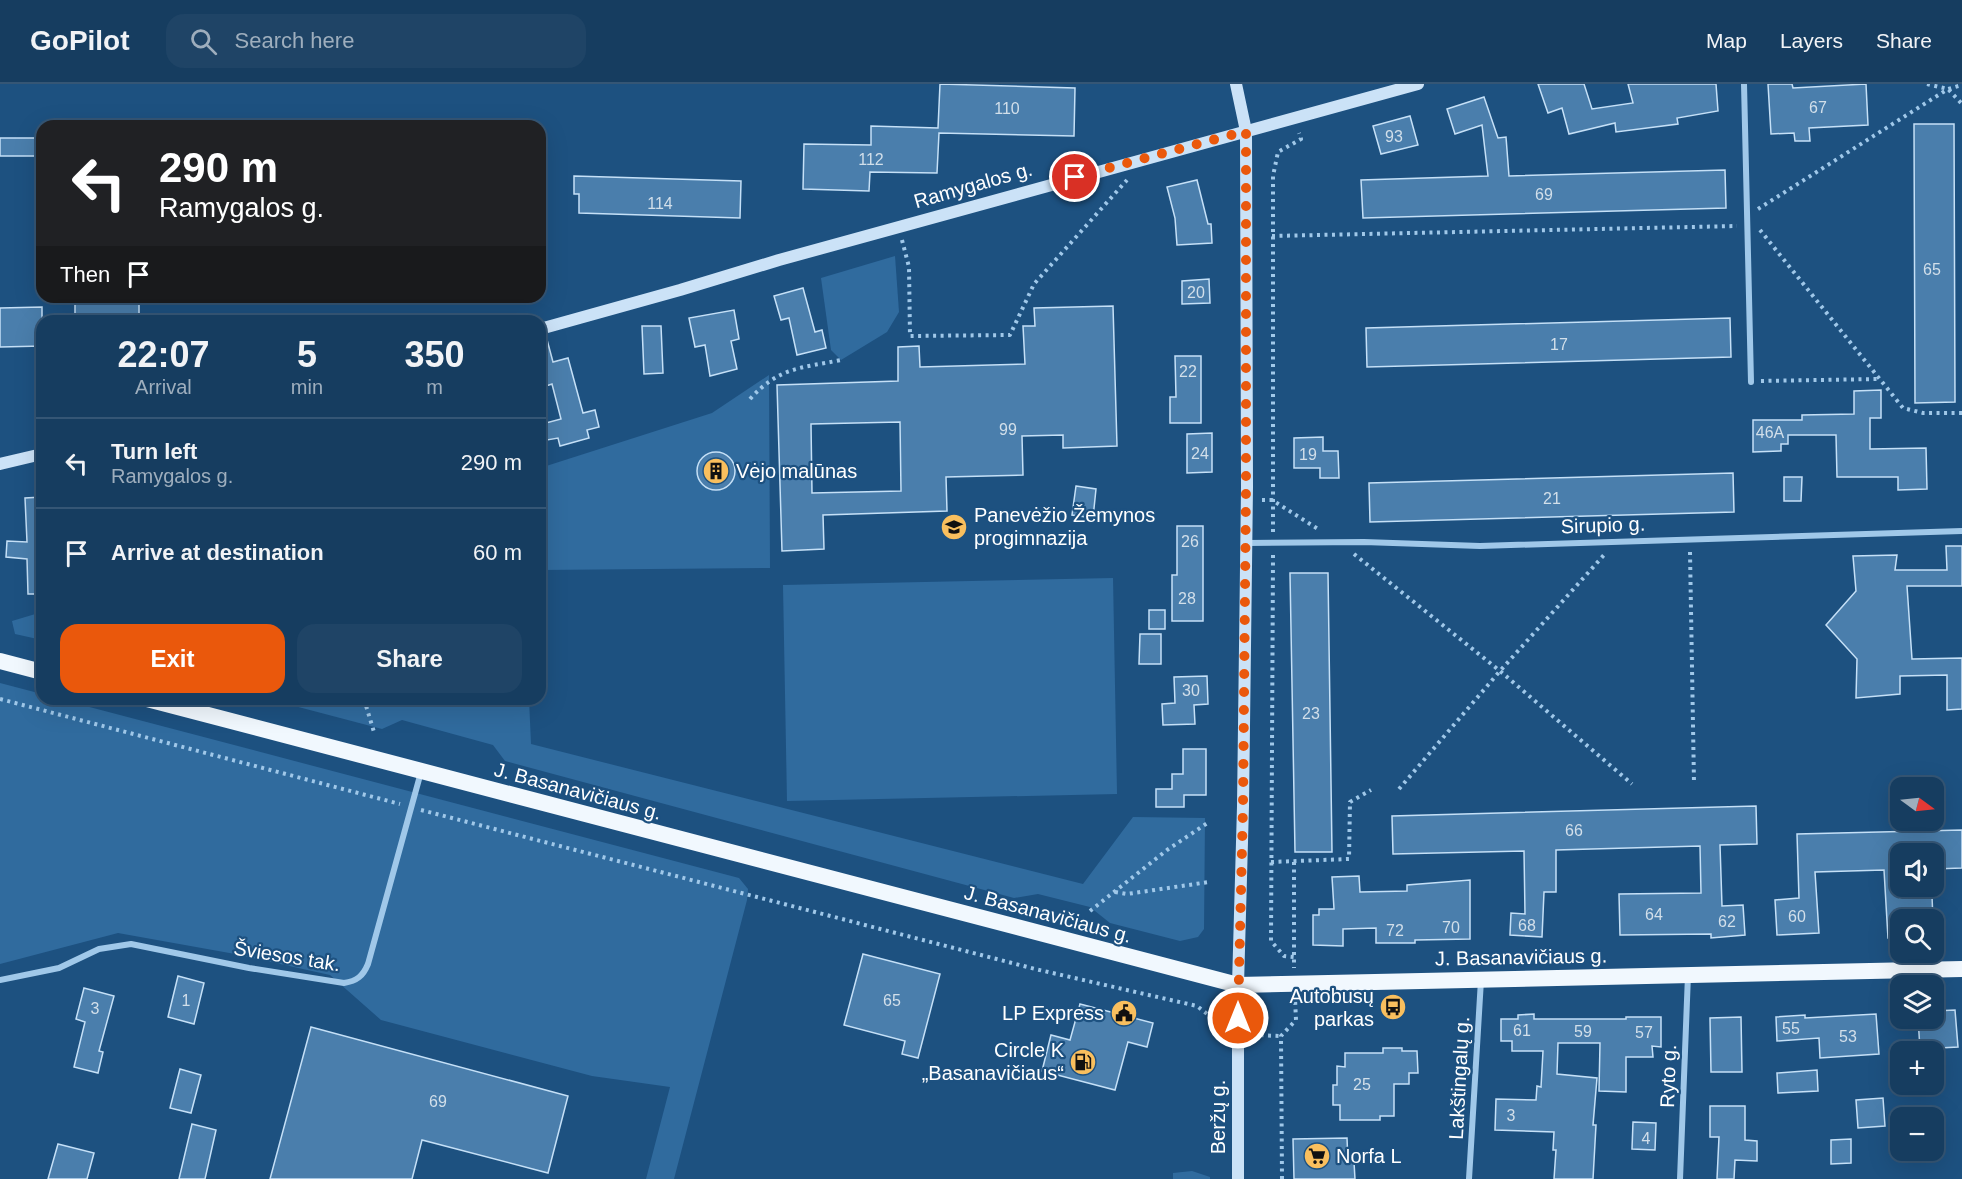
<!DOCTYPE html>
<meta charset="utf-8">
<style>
:root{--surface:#163d60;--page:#1f4466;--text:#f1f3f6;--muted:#9eaebd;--line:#355675;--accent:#ea580c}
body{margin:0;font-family:Arial,sans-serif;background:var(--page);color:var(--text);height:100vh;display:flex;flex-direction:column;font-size:22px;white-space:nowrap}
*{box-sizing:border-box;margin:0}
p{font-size:20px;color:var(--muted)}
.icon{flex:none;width:33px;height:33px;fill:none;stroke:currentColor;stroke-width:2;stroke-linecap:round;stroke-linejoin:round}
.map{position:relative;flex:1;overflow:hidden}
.panel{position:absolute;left:36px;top:231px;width:510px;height:390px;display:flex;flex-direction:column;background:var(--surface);border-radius:18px;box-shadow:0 6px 24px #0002,0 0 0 2px var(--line)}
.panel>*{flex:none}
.hud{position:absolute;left:36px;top:36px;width:510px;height:183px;border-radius:18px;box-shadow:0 6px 24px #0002,0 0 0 2px var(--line);background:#202124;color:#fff;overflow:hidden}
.needle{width:39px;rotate:105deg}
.tools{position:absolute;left:1890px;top:693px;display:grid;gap:12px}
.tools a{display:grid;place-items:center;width:54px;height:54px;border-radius:12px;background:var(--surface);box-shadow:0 6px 24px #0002,0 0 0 2px var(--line);font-size:30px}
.pin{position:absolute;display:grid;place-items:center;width:51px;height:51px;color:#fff;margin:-26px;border:3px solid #fff;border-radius:50%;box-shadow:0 2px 6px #0007}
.me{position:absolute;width:66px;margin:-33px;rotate:0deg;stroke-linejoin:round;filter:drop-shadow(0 0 4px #0008)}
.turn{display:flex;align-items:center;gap:21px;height:126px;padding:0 24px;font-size:27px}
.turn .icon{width:78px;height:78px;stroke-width:2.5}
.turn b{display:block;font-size:42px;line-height:51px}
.then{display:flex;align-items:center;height:57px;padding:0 24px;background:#0003;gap:12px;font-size:22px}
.eta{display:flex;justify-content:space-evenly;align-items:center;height:102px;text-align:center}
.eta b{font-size:36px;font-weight:600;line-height:42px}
.button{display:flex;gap:12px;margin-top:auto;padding:12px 24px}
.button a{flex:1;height:69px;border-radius:18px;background:var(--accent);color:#fff;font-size:24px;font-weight:600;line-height:69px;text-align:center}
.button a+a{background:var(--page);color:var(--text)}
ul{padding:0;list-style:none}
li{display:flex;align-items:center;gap:18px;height:90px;padding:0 24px;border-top:2px solid var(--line)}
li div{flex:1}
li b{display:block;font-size:22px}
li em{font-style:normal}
header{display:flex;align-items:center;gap:36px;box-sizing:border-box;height:84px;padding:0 30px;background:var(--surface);border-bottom:2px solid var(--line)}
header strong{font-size:28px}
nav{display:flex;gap:33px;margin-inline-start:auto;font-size:21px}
.search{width:420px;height:54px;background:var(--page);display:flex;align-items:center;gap:15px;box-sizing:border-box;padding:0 21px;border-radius:18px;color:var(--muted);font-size:22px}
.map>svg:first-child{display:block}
</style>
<header>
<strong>GoPilot</strong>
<div class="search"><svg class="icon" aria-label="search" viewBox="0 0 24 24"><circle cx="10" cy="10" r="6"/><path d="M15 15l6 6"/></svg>Search here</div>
<nav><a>Map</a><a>Layers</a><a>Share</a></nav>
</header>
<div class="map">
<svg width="1962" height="1095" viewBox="0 0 1962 1095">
<rect width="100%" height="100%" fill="#1d5180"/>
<g fill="#306b9e">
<path d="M 895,172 L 899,228 L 887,248 L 841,276 L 831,266 L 821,194 Z"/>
<path d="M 769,291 L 770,484 L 540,486 L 540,384 L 712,329 Z"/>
<path d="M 1113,494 L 1117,710 L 787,717 L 783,501 Z"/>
<path d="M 42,528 L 42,556 L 15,550 L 12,537 Z"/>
<path d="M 0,599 L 42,610 L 42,615 L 59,615 L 739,794 L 748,805 L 747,816 L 674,1095 L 646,1095 L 670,1003 L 592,992 L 381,936 L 330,891 L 235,870 L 118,849 L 0,880 Z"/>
<path d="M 268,615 L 529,615 L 531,660 L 1083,800 L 1133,733 L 1205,734 L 1204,845 L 1198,853 L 1180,857 L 1110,839 L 1090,823 L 1038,810 L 1014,814 L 505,677 L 493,661 L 402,636 L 382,645 Z"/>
<path d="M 1192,1087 L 1210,1093 L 1210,1095 L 1173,1095 L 1173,1089 Z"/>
</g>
<g fill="#4a7eac" stroke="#c5e0f7" stroke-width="1.5" fill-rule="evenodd">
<path d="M 940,0 L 1075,4 L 1074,52 L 939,49 L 937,89 L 870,88 L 869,107 L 803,105 L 804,60 L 871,61 L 871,42 L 938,44 Z"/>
<path d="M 1538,0 L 1584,0 L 1592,25 L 1633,19 L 1628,0 L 1716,0 L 1718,27 L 1677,34 L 1678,40 L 1616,48 L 1615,39 L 1569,50 L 1562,24 L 1548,29 Z"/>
<path d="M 1768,0 L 1792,0 L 1793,4 L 1866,0 L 1868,41 L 1809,44 L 1810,57 L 1795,57 L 1794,49 L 1771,50 Z"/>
<path d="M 1484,13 L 1498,54 L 1506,53 L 1509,92 L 1725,86 L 1726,124 L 1363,134 L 1361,96 L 1488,92 L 1482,41 L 1455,50 L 1447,25 Z"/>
<path d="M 1410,32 L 1418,61 L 1381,70 L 1373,42 Z"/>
<path d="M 1914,40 L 1954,40 L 1955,318 L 1915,319 Z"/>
<rect x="0" y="54" width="42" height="18"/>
<path d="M 574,92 L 741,97 L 740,134 L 579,129 L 579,110 L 574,110 Z"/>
<path d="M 1197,96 L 1208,140 L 1211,140 L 1212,159 L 1177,161 L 1175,134 L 1167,103 Z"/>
<path d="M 1209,195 L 1210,219 L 1182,220 L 1182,197 Z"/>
<path d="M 803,204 L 815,248 L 822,246 L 826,264 L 797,271 L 789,234 L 781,236 L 774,212 Z"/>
<rect x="75" y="213" width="64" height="24"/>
<path d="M 1113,222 L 1117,362 L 1063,364 L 1063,351 L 1022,352 L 1023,391 L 946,393 L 947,427 L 823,431 L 824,465 L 782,467 L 777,301 L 898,297 L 898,263 L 919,262 L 920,283 L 1025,280 L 1023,242 L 1035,242 L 1034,224 ZM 900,338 L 901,407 L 812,409 L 811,340 Z"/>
<path d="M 42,223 L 42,262 L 0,263 L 0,224 Z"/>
<path d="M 734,226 L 739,255 L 731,257 L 737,285 L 710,292 L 705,261 L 695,263 L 689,234 Z"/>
<path d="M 1730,234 L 1731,273 L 1367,283 L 1366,244 Z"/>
<path d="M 642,242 L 661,242 L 663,289 L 644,290 Z"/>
<path d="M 546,252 L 553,278 L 568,274 L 583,329 L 595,326 L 599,343 L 587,346 L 589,354 L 560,362 L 558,354 L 547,356 L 542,340 L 561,335 L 552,300 L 540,304 L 540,253 Z"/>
<path d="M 1175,272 L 1201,272 L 1201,339 L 1170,339 L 1170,313 L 1176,313 Z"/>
<path d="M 1881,306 L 1881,334 L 1870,334 L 1870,365 L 1926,364 L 1927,405 L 1898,406 L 1898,393 L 1837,393 L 1836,351 L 1788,351 L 1788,360 L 1781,360 L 1781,367 L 1753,368 L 1753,336 L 1802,336 L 1802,331 L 1854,330 L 1854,307 Z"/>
<path d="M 1212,349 L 1212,388 L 1187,389 L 1187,350 Z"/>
<path d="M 1323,353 L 1323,367 L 1338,367 L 1339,394 L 1320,394 L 1320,384 L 1294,384 L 1294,354 Z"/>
<circle cx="716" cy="387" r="19"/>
<path d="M 1733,389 L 1734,428 L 1370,438 L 1369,399 Z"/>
<path d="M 1784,393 L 1802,393 L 1801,417 L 1784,417 Z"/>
<path d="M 1076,402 L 1096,405 L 1093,434 L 1072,431 Z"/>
<path d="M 42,413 L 42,510 L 28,510 L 27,475 L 6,473 L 7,457 L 27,458 L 25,414 Z"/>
<path d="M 1177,442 L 1203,442 L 1203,537 L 1172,537 L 1172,491 L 1177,491 Z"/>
<path d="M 1946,462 L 1962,462 L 1962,502 L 1907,502 L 1912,575 L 1962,574 L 1962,625 L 1947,626 L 1947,591 L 1900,592 L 1900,610 L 1856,614 L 1857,575 L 1826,541 L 1856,507 L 1853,472 L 1897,471 L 1895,486 L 1947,486 Z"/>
<path d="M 1290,489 L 1328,489 L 1332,768 L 1295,768 Z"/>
<rect x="1149" y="526" width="16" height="19"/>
<path d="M 1140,550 L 1161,550 L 1161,580 L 1139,580 Z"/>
<path d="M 1207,592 L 1208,620 L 1194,621 L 1195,640 L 1163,641 L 1162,620 L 1175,619 L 1174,593 Z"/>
<path d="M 1183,665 L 1206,665 L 1206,711 L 1184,711 L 1184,723 L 1156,723 L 1156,705 L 1172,705 L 1172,690 L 1183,690 Z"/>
<path d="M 1756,722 L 1757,760 L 1720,761 L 1722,822 L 1743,821 L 1745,851 L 1711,854 L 1711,850 L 1620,851 L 1619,810 L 1701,809 L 1700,762 L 1556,766 L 1556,808 L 1544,808 L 1542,853 L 1510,851 L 1511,829 L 1525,830 L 1524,767 L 1393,770 L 1392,732 Z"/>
<path d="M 1962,746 L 1962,784 L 1934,785 L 1934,770 L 1900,770 L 1900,814 L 1932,812 L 1933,836 L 1900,836 L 1900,854 L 1888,854 L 1884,786 L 1815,788 L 1819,849 L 1777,851 L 1775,816 L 1799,814 L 1797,750 Z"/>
<path d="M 1359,792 L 1360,808 L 1407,807 L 1407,801 L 1470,796 L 1470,855 L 1415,856 L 1415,859 L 1376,859 L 1376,844 L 1343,845 L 1343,862 L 1313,861 L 1313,831 L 1319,831 L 1319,825 L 1334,825 L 1332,793 Z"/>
<path d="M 863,870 L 940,890 L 918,974 L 902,970 L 905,957 L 844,941 Z"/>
<path d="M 178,892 L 204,899 L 194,940 L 168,933 Z"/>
<path d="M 84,904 L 114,912 L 99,967 L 103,968 L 98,989 L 74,983 L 85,938 L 76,935 Z"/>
<path d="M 1080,920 L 1153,939 L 1147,963 L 1128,958 L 1115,1006 L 1042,987 L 1051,951 L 1070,956 Z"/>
<path d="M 1955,926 L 1958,963 L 1920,965 L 1918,934 L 1934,934 L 1934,927 Z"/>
<path d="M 1534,930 L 1534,935 L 1626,935 L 1626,933 L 1661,933 L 1661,963 L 1652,962 L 1653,973 L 1626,973 L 1626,1008 L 1599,1007 L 1600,959 L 1558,959 L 1557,990 L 1597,994 L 1593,1041 L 1596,1041 L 1593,1095 L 1554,1095 L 1556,1066 L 1553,1066 L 1554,1048 L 1495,1046 L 1496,1015 L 1536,1016 L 1537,1002 L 1541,1003 L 1543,967 L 1512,967 L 1512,957 L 1501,957 L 1501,935 L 1518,935 L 1518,931 Z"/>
<path d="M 1876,930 L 1879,970 L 1820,974 L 1819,954 L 1777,957 L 1776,933 L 1805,931 L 1805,934 Z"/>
<path d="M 1741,933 L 1742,988 L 1711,988 L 1710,934 Z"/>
<path d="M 311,943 L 568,1012 L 548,1089 L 422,1056 L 412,1095 L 270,1095 Z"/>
<path d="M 1383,964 L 1402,964 L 1402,967 L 1417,967 L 1418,989 L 1409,989 L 1409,1000 L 1394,1000 L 1394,1032 L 1380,1032 L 1380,1036 L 1340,1036 L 1340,1021 L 1333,1021 L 1333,1001 L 1337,1001 L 1337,982 L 1345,983 L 1345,969 L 1383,969 Z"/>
<path d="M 180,985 L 201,991 L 191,1029 L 170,1024 Z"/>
<path d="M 1817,986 L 1818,1007 L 1778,1009 L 1777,989 Z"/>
<path d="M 1883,1014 L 1885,1042 L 1858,1044 L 1856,1016 Z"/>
<path d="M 1710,1022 L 1745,1022 L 1745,1056 L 1757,1057 L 1757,1077 L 1735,1076 L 1734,1095 L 1717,1095 L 1719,1053 L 1710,1053 Z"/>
<path d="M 1633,1038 L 1656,1039 L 1655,1066 L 1632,1065 Z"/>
<path d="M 192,1040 L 216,1046 L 205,1095 L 179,1095 Z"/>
<path d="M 1347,1054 L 1348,1078 L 1354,1078 L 1355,1095 L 1294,1095 L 1293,1055 Z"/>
<path d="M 1851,1055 L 1851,1079 L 1831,1080 L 1831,1056 Z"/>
<path d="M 58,1060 L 94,1069 L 87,1095 L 48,1095 Z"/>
</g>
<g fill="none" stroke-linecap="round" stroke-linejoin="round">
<g stroke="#a0c8e9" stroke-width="4" stroke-dasharray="3 4.5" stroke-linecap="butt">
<path d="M 1927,0 L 1948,5 L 1962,20"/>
<path d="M 1758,125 L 1948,5 L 1962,1"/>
<path d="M 1760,146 L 1903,324 L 1923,329 L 1962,329"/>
<path d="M 1272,152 L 1737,142"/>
<path d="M 902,156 L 909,183 L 910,252 L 1010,251 L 1034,200 L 1127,96"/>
<path d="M 1761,297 L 1880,295"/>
<path d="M 750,315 C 779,283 801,284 841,276"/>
<path d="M 1262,416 L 1272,416 L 1318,445"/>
<path d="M 1273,448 L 1273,92 L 1278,68 L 1301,55 L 1299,49"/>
<path d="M 1690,468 L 1694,699"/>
<path d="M 1354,470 L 1500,587 L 1632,700"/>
<path d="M 1273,471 L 1271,857 L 1284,872 L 1294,873"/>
<path d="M 0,615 L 400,720"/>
<path d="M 364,615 L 374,648"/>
<path d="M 1399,705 L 1500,587 L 1604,471"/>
<path d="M 421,726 L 1035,885 L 1197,922 L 1211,933 L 1216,950 L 1225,950"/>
<path d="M 1271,778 L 1349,775 L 1350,718 L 1371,706"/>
<path d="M 1294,778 L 1294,884"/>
<path d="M 1115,808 L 1127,810 L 1209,798"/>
<path d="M 1090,827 L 1167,766 L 1209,738"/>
<path d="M 1253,951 L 1281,952"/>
<path d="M 1282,1095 L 1281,952 L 1296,936 L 1295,915"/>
</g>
<g stroke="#a0c8e9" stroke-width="6">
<path d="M 1744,0 L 1751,298"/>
<path d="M 1246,459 L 1364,458 L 1480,462 L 1962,447"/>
<path d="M 0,896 L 59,884 L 99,865 L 131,860 L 249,884 L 344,899 C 357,897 363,892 368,880 L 421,688"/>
<path d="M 1469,1095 L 1481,896"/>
<path d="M 1680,1095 L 1688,891"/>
</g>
<g stroke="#cbe2f7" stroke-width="12">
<path d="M 1236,0 L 1246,47 L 1247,403 L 1243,722 L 1238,901 L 1238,1095"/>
<path d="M 540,245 L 680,206 L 779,176 L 1418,0"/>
<path d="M 0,380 L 42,370"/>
</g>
<g stroke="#f1f8fe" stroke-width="16">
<path d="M 0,577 L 42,588"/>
<path d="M 147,615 L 1238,901 L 1962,885"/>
</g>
</g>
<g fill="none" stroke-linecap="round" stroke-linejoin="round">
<path stroke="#ea580c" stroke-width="10" stroke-dasharray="0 18" d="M 1075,93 L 1246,47 L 1246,403 L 1243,722 L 1238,934"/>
</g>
<defs>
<symbol id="building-disc" viewBox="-11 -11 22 22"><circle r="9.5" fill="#f9bf5e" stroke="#1d5180"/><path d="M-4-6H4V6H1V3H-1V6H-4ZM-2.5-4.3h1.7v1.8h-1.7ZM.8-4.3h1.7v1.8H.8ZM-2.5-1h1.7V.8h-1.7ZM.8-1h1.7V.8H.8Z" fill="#111"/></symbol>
<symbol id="school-disc" viewBox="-11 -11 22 22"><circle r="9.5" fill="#f9bf5e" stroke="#1d5180"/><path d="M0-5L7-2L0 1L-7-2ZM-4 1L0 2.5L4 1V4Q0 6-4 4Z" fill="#111"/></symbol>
<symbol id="bus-disc" viewBox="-11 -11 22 22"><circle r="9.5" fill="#f9bf5e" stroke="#1d5180"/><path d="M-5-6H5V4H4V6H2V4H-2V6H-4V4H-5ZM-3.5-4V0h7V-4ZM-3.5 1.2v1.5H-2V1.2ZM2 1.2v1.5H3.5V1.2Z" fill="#111"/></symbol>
<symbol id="civic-disc" viewBox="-11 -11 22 22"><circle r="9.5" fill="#f9bf5e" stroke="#1d5180"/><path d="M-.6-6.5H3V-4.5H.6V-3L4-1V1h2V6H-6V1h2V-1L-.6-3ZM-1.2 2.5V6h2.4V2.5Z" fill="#111"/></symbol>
<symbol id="fuel-disc" viewBox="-11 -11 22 22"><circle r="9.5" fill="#f9bf5e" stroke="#1d5180"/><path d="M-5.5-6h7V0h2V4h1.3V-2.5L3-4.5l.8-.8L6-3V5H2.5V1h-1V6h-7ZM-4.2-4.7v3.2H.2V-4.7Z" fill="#111"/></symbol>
<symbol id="supermarket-disc" viewBox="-11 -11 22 22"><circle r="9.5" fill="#f9bf5e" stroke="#1d5180"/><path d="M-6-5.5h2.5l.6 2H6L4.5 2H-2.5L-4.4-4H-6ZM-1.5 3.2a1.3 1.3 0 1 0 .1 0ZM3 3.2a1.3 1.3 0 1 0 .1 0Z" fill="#111"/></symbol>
</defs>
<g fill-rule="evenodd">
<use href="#building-disc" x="701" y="372" width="30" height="30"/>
<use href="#school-disc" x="939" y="428" width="30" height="30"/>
<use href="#bus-disc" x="1378" y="908" width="30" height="30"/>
<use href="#civic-disc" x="1109" y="914" width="30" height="30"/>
<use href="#fuel-disc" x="1068" y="963" width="30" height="30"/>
<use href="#supermarket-disc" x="1302" y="1057" width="30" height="30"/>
</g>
<g text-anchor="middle" stroke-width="4.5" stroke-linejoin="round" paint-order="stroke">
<g font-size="16" fill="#d2dfea">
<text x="1818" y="29">67</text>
<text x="1007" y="30">110</text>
<text x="1394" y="58">93</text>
<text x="871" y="81">112</text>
<text x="1544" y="116">69</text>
<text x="660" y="125">114</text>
<text x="1932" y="191">65</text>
<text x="1196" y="214">20</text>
<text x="1559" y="266">17</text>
<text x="1188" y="293">22</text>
<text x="1008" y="351">99</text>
<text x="1770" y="354">46A</text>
<text x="1200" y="375">24</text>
<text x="1308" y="376">19</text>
<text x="1552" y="420">21</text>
<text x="1190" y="463">26</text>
<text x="1187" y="520">28</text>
<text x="1191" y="612">30</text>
<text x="1311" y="635">23</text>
<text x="1574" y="752">66</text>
<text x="1654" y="836">64</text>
<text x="1797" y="838">60</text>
<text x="1727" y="843">62</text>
<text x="1527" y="847">68</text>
<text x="1451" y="849">70</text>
<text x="1395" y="852">72</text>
<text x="186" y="922">1</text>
<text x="892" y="922">65</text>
<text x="95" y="930">3</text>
<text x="1791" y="950">55</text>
<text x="1522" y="952">61</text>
<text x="1583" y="953">59</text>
<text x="1644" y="954">57</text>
<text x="1848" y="958">53</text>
<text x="1362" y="1006">25</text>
<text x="438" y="1023">69</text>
<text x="1511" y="1037">3</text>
<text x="1646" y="1060">4</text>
</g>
<g font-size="20" fill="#fff" stroke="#1d5180">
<text transform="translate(973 101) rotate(-16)" y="7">Ramygalos g.</text>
<text transform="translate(1603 441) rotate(-2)" y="7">Sirupio g.</text>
<text transform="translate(578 707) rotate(15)" y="7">J. Basanavičiaus g.</text>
<text transform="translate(1048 830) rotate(15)" y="7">J. Basanavičiaus g.</text>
<text transform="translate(287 872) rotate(9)" y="7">Šviesos tak.</text>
<text transform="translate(1521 873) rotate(-1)" y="7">J. Basanavičiaus g.</text>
<text transform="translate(1668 992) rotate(-88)" y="7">Ryto g.</text>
<text transform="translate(1459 994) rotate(-87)" y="7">Lakštingalų g.</text>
<text transform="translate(1218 1033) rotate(-90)" y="7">Beržų g.</text>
</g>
<g font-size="20" fill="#fff" stroke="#1d5180" text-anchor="start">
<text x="736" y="394">Vėjo malūnas</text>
<text x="974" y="438">Panevėžio Žemynos<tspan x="974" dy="23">progimnazija</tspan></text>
<text x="1374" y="919" text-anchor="end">Autobusų<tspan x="1374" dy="23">parkas</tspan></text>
<text x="1104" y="936" text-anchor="end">LP Express</text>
<text x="1064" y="973" text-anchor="end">Circle K<tspan x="1064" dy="23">„Basanavičiaus“</tspan></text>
<text x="1336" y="1079">Norfa L</text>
</g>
</g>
</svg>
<div class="tools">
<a><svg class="needle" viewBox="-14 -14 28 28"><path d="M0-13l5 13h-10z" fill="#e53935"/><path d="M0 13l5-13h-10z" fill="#9eaebd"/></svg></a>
<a><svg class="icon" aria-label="sound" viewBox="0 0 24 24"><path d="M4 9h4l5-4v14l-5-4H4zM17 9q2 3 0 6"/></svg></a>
<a><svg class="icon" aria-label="search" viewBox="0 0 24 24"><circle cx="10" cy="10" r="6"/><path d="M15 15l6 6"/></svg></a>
<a><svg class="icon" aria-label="layers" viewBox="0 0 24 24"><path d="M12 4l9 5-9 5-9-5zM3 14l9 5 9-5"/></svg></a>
<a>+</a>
<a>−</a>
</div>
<div class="pin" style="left:1075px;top:93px;background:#d93025"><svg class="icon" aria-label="arrive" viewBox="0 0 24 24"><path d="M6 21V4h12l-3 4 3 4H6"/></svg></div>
<svg class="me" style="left:1238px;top:934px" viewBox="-20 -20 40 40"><circle r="17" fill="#ea580c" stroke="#fff" stroke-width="3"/><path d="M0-11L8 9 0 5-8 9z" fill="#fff"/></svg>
<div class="hud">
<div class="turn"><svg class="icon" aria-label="left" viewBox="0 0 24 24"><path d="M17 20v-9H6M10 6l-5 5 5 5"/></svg><div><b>290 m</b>Ramygalos g.</div></div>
<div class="then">Then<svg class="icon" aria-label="arrive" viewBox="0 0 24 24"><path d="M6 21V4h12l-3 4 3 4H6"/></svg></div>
</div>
<section class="panel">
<div class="eta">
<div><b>22:07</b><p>Arrival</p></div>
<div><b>5</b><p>min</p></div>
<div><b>350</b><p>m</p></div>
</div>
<ul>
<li><svg class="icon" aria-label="left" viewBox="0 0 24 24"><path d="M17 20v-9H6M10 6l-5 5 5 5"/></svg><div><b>Turn left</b><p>Ramygalos g.</p></div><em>290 m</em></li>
<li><svg class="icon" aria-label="arrive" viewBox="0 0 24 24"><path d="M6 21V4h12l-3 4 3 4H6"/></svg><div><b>Arrive at destination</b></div><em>60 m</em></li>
</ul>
<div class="button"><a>Exit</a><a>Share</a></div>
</section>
</div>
